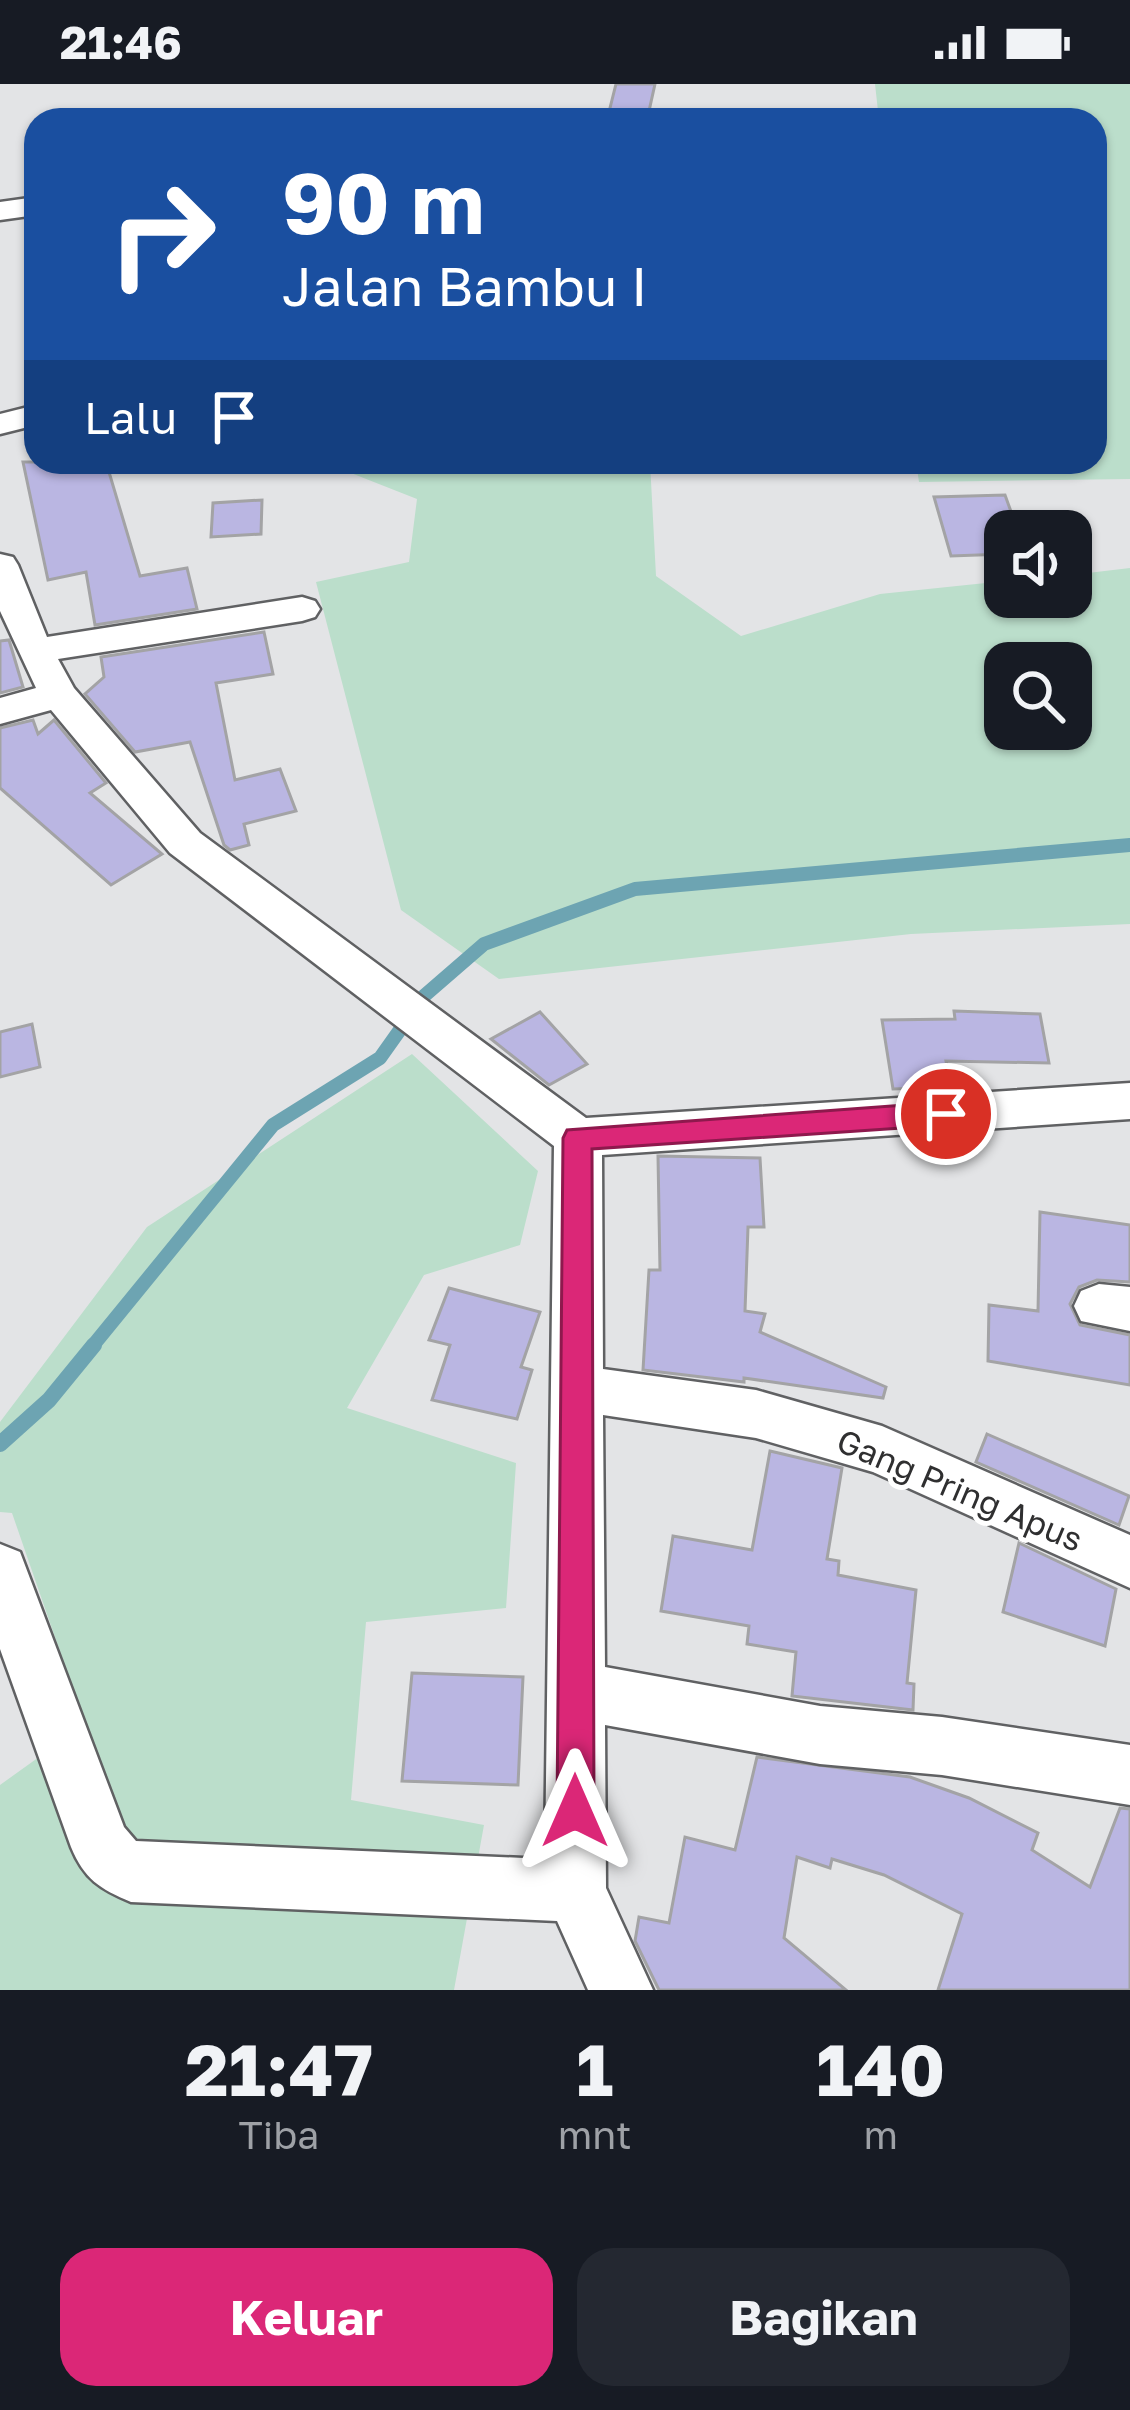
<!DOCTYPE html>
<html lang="id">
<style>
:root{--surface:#171b24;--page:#242831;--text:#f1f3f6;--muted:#9ea1a6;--accent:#db2777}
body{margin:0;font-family:"Golos Text",sans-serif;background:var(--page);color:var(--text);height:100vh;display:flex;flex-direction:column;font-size:45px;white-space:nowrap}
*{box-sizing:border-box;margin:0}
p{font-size:39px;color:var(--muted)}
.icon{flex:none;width:66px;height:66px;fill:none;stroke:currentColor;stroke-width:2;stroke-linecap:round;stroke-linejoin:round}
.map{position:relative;height:1906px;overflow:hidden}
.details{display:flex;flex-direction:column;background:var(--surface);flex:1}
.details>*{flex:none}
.top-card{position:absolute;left:24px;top:24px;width:1083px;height:366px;border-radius:36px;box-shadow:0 3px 9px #0004;background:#1a4fa0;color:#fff;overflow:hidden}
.tools{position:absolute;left:984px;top:426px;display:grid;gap:24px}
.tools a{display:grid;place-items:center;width:108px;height:108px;border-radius:24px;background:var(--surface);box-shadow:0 3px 9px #0004;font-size:60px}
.pin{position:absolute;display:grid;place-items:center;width:102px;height:102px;color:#fff;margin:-51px;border:6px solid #fff;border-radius:50%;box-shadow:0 3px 12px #0007}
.me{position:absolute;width:132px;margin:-66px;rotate:0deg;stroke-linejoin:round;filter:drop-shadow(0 0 9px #0008)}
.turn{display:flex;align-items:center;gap:42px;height:252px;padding:0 60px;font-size:54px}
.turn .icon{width:156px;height:156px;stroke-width:2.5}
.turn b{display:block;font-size:84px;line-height:102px}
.then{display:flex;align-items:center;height:114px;padding:0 60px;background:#0003;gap:24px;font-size:45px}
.eta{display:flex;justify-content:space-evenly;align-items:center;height:204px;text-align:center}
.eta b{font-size:72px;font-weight:700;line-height:84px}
.primary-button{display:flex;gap:24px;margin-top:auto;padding:24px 60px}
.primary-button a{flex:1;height:138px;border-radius:36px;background:var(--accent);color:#fff;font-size:48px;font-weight:700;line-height:138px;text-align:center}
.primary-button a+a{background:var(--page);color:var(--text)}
.status{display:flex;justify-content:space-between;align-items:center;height:84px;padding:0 60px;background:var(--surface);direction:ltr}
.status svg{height:33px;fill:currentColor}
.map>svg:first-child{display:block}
</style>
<div class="status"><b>21:46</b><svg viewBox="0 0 49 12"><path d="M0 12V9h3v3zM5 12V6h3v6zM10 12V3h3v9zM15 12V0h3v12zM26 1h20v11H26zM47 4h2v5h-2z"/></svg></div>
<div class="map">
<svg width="1130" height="1906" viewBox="0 0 1130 1906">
<rect width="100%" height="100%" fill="#e3e4e6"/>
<g fill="#bbdecb" fill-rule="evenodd">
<path d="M 875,0 L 1130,0 L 1130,395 L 919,398 L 916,378 L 1095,378 L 1095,36 L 879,36 Z"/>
<path d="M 323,378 L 650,378 L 656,492 L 741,552 L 880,510 L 1005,497 L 1005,513 L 1071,513 L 1071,491 L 1130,484 L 1130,840 L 911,850 L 499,895 L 401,826 L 316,498 L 409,478 L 417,415 ZM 1071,579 L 1071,645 L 1005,645 L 1005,579 Z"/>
<path d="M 412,970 L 538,1087 L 520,1161 L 424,1191 L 347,1324 L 516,1379 L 506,1524 L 366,1538 L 351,1716 L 484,1741 L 454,1906 L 0,1906 L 0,1701 L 85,1640 L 12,1429 L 0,1428 L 0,1338 L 147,1143 Z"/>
</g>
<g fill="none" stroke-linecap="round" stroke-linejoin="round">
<path stroke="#6da4b2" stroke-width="14" d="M 91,1264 L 273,1041 L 380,974 L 424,912 L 484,860 L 635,805 L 1130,761"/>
<path stroke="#6da4b2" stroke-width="16" d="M 0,1360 L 49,1316 L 94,1261"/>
</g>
<g fill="#bab6e2" stroke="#a3a3a5" stroke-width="3">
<path d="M 616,0 L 655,0 L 647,36 L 607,36 Z"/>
<path d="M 23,378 L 106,378 L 140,492 L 187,484 L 197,525 L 95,541 L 86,488 L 48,496 Z"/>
<path d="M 1005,411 L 1018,447 L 1005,447 L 1005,470 L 951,472 L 934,413 Z"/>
<path d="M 262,416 L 261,450 L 211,453 L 213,419 Z"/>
<path d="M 264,548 L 273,590 L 216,599 L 235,696 L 280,685 L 296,727 L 244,740 L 249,761 L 230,766 L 224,761 L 190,658 L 135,668 L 85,610 L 104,593 L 101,573 Z"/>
<path d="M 9,556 L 23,603 L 0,609 L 0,557 Z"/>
<path d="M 33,636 L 38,650 L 54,636 L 106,699 L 90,709 L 162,770 L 111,801 L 0,704 L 0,644 Z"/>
<path d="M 954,927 L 1040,930 L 1049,979 L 946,977 L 951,1003 L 893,1005 L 882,936 L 955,935 Z"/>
<path d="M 540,928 L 587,980 L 549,1001 L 491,955 Z"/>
<path d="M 32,940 L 40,983 L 0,993 L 0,948 Z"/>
<path d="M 658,1072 L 760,1074 L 764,1143 L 748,1143 L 745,1227 L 765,1230 L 760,1248 L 886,1303 L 883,1314 L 744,1294 L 744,1298 L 643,1286 L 649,1186 L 660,1186 Z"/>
<path d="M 1040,1128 L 1130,1141 L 1130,1198 L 1097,1196 L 1079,1203 L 1070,1220 L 1080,1241 L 1130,1251 L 1130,1301 L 988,1277 L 989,1221 L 1038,1227 Z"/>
<path d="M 449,1204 L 540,1228 L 521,1283 L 532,1286 L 517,1335 L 432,1316 L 450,1261 L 429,1256 Z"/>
<path d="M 987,1350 L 1129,1412 L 1119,1441 L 976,1378 Z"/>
<path d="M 770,1367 L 842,1384 L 827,1475 L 839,1477 L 838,1491 L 916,1506 L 907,1599 L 914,1600 L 913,1626 L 792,1612 L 796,1568 L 747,1560 L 749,1542 L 661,1527 L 673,1452 L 752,1466 Z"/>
<path d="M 1019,1459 L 1116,1505 L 1105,1562 L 1003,1528 Z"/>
<path d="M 412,1589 L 523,1593 L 518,1701 L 402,1697 Z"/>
<path d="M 757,1673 L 910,1693 L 969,1714 L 1038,1749 L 1032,1766 L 1090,1803 L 1120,1724 L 1130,1725 L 1130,1906 L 938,1906 L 962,1830 L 884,1791 L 832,1775 L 830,1784 L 797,1773 L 784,1854 L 846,1906 L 659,1906 L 635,1857 L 639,1833 L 669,1839 L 685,1753 L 735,1766 Z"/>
</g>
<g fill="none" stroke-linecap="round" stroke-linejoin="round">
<defs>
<g id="minor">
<path d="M 36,113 L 36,131 L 0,136 L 0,118 Z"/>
<path d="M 36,321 L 36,341 L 0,350 L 0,330 Z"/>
<path d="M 0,470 L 13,473 L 18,481 L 47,553 L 302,513 L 315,517 L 320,525 L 315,533 L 302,537 L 58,575 L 74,604 L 200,749 L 586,1034 L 1130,999 L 1130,1035 L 602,1071 L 603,1285 L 756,1306 L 882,1342 L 1130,1451 L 1130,1504 L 873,1388 L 756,1354 L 603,1331 L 605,1583 L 820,1622 L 942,1633 L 1130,1661 L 1130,1721 L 942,1691 L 820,1680 L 605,1641 L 606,1804 L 653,1906 L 588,1906 L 557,1837 L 131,1818 C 100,1805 84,1795 71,1763 L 0,1565 L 0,1460 L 20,1468 L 124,1743 L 136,1757 L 545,1775 L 554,1062 L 170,769 L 51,626 L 0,640 L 0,614 L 36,604 L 0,527 Z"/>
<path d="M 1099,1200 L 1130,1203 L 1130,1247 L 1081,1237 L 1074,1222 L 1081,1207 Z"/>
</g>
</defs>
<use href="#minor" stroke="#606163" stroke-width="5"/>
<use href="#minor" fill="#fff" fill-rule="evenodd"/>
</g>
<path fill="#db2777" stroke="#8e194d" stroke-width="3" d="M 946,1018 L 956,1022 L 960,1030 L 956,1038 L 946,1041 L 592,1065 L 594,1727 L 588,1740 L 575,1745 L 563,1740 L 557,1727 L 563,1054 L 567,1046 Z"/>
<g text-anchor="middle" stroke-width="10" stroke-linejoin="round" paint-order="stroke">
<g font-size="33" fill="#2f2f30" stroke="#fff">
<text transform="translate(960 1406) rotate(23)" y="12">Gang Pring Apus</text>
</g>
</g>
</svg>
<div class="tools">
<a><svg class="icon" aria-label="sound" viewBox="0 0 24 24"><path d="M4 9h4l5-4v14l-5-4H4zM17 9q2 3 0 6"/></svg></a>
<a><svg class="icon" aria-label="search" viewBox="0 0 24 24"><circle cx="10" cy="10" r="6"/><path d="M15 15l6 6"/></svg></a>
</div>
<div class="pin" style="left:946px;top:1030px;background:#d93025"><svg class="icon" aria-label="arrive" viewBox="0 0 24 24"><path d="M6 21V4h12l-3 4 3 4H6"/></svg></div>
<svg class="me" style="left:575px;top:1727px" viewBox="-20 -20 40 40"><path d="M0-17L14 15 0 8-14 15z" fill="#db2777" stroke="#fff" stroke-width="4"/></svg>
<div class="top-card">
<div class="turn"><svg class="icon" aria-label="right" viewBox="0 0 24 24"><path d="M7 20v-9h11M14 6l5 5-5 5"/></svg><div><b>90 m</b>Jalan Bambu I</div></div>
<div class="then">Lalu<svg class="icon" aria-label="arrive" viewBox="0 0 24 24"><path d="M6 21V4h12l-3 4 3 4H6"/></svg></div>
</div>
</div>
<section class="details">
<div class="eta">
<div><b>21:47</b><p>Tiba</p></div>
<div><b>1</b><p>mnt</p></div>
<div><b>140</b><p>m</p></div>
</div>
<div class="primary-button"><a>Keluar</a><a>Bagikan</a></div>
</section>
